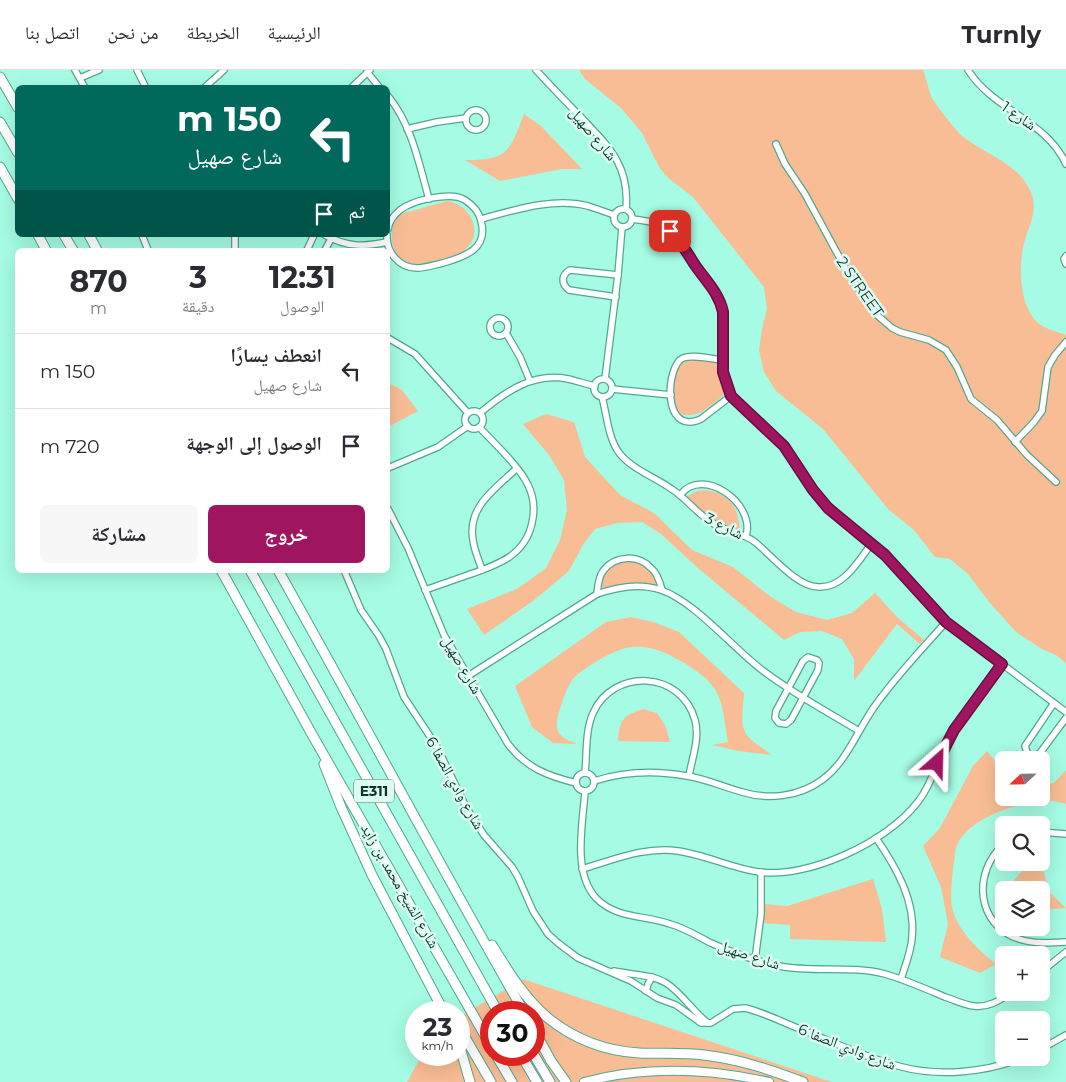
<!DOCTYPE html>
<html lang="ar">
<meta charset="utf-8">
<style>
:root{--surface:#fff;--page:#f7f7f7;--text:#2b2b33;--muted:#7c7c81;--line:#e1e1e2;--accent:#a0155f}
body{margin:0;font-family:Montserrat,"Noto Naskh Arabic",sans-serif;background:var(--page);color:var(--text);direction:rtl;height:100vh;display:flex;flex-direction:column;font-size:19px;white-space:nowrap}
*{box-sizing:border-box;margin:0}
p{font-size:16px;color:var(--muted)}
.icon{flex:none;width:28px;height:28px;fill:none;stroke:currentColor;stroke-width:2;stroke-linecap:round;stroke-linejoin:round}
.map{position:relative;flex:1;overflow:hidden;direction:ltr}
.side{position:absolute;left:15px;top:178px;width:375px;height:325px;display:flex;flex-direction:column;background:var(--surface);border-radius:8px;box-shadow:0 5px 20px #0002;direction:rtl}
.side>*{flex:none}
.top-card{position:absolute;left:15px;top:15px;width:375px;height:152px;border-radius:8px;box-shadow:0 5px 20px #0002;direction:rtl;background:#00695c;color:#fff;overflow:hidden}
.needle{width:32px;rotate:248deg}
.controls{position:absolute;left:995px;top:681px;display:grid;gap:10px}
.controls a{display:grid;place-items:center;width:55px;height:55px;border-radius:8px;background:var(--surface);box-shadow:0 5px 20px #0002;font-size:25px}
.speed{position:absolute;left:405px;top:931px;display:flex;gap:10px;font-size:25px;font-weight:700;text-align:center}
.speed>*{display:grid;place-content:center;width:65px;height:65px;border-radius:50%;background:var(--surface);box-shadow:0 5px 20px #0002;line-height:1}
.speed small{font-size:12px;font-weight:400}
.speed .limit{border:8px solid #d22;background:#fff;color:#111}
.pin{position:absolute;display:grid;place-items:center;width:42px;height:42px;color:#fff;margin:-21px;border-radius:10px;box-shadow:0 2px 8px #0006}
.me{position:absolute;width:55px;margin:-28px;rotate:25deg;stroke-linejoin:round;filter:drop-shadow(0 0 4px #0008)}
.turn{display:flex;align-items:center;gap:18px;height:105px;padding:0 25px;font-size:22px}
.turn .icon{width:65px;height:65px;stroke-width:2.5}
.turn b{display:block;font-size:35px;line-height:42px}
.then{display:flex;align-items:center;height:48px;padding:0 25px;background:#0003;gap:10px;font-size:19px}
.eta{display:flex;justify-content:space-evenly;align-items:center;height:85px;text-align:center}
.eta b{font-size:30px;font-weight:700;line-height:35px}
.cta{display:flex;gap:10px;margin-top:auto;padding:10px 25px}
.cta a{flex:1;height:58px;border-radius:8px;background:var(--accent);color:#fff;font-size:20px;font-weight:700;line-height:58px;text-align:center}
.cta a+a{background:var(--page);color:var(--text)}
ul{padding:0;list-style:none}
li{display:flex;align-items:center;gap:15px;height:75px;padding:0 25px;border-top:1px solid var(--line)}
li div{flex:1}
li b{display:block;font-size:19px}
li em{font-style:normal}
header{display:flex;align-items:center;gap:30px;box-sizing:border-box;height:70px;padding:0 25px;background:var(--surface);border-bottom:1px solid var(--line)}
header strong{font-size:24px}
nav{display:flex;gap:28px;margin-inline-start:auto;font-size:18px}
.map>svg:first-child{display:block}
</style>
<header>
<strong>Turnly</strong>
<nav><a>الرئيسية</a><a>الخريطة</a><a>من نحن</a><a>اتصل بنا</a></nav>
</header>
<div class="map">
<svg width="1066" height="1012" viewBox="0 0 1066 1012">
<rect width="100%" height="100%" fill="#a5fbe3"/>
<g fill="#f8bd95" fill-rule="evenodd">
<path d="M 579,0 L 923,0 C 926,8 928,17 931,26 C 934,33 955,59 961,65 C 986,86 1021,93 1032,125 C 1038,142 1028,157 1024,173 C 1018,197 1019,240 1041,255 C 1048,260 1058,262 1066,265 L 1066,593 L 1056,585 L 1042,579 L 1016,562 L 990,533 L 967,503 L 950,489 L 935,487 L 914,460 L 888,439 L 823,359 L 776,321 L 764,302 L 759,280 L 762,259 L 767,239 L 764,217 L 693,127 L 668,108 L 659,97 L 642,63 L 622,39 L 585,9 Z"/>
<path d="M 524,44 L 541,56 L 582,99 L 562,99 L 500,111 L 465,90 C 508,91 510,81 524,44 Z"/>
<path d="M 447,131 C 469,134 485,161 466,179 C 459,187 418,197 407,193 C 400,190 395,183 393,176 C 390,164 392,152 401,144 Z"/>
<path d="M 720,289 L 728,321 C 714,333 699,350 680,344 C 678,341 675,337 674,334 C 672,326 675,298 681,293 C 688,287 711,289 720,289 Z"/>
<path d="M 388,313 L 402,320 L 418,341 L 388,357 Z"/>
<path d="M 546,344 L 574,352 L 585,387 L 620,425 L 654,443 L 692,480 L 733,497 L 771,527 L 796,542 L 827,550 L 852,543 L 875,523 L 897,547 L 924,570 L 920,574 L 897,554 L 854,611 L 854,589 L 842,569 L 822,561 L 800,562 L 784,570 L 699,499 L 661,464 L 642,452 L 617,453 L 595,459 L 584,473 L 569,501 L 533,531 L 484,565 L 467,539 L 517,519 L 546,498 L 560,470 L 567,440 L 564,410 L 549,385 L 523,354 Z"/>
<path d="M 707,420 C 732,426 738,437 740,461 L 711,451 L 686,427 L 697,421 Z"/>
<path d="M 623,490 C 643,492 653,496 658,516 L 647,513 L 602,518 C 603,501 608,497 623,490 Z"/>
<path d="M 631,547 L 653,552 L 679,562 L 744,623 C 741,662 738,662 772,685 L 739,681 L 712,675 L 728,672 C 721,627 723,616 681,591 C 665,582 650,575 631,577 C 617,578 584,597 574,608 C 567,616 563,629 560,639 C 558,646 555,654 558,661 C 561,668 570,671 577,674 L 553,673 L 532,657 L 515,616 L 606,552 Z"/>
<path d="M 643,639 L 657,643 L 665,655 L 670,672 L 618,671 C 619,651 623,645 643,639 Z"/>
<path d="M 987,681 L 1004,702 L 1004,728 L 1041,728 L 1041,715 L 1054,713 L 1066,700 L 1066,734 C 1061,733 1056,731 1051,731 C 1023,730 969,747 957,775 C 954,782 955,791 953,798 C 952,808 950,827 952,837 C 956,859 979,881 996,894 L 980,903 L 940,887 L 948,854 L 941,817 L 923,776 L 940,758 L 973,696 Z"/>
<path d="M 1042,795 L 1049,822 L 1066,838 L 1041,840 L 1041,820 L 1015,820 L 1014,810 L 1025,798 Z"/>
<path d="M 873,809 L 882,839 L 886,872 L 790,869 L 790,855 L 762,853 L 763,834 L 787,836 Z"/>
<path d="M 523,909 L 832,1012 L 407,1012 L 422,985 L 459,985 L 459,947 ZM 491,942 L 534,942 L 534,985 L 491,985 Z"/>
</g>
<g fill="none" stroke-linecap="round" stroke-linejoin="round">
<defs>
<g id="minor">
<path d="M 75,0 L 85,18"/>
<path d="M 137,0 L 146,18"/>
<path d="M 536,0 C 550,15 564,30 579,45 C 607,75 630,94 626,139"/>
<path d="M 968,0 C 993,40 1046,50 1066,94"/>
<path d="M 367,2 L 380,18"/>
<path d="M 80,8 L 99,0"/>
<path d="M 204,18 L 224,0"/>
<path d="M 351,18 L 370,0"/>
<path d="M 388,26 C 412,55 419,94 429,129"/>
<circle cx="476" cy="50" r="10"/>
<path d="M 407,59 L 437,52 L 466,48"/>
<path d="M 776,74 L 785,94 L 805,124 L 849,205 L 877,245 L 892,258 L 900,262 L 929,270 L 946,280 L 957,297 L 971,329 L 997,350 L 1027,385 L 1056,412"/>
<circle cx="623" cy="148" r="9"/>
<path d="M 481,149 C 515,140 553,127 588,136 C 597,139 606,142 614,145"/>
<path d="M 632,149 C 651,151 664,154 677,168 L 718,225 L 722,233 L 723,242 L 723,302 L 731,326 L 784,376 L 813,419 L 828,438 L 879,479 L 946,552 L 1066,642"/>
<path d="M 142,165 L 148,180"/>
<path d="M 325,165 C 346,177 364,177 387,172"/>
<path d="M 387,165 C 386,182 399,198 417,198 C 425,198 434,195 443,193 C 464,187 489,179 481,151 C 479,142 473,135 465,130 C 451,121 413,130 400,140 C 394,145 389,152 388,159"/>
<path d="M 235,180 L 235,165"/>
<path d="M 307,180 L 314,165"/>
<path d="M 325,180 L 331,169"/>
<path d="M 1066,186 L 1064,189 L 1066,194"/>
<path d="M 616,227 L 569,220 C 561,214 561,205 570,200 L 618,205"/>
<circle cx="499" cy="257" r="9"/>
<path d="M 506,263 L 520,287 L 530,311"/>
<path d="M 388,268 L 415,284 L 468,343"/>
<path d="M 722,290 C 711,289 693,284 683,288 C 666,295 661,367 701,349 L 731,326"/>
<path d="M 605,309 L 618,205 L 622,157"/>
<circle cx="603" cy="318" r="9"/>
<path d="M 612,319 L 671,325"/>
<path d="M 602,327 C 607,345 608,369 620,384 C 633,400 657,408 673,420 C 688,430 698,445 714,454 C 727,461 743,463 755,472 C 772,486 797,517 819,517 C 844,518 859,490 872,473"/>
<circle cx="474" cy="350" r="9"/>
<path d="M 480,343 C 505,322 533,302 568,309 C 577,311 586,314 595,316"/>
<path d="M 1015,372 L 1034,352 L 1042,341 L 1048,297 L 1055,285 L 1066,272"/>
<path d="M 388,398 L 438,377 L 468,356"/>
<path d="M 680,425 C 703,395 756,434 746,466"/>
<path d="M 388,439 L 408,478 L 444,565 L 508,674 C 526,698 548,706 576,713"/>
<path d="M 344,500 L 361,540 L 379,566 L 386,579 L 404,627 L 437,677 L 467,739 L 484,765 L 512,797 L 518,807 L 533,841 L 548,864 L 558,873 L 578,888 L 631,911 L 657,928 L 676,935 L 701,953 L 711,953 L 733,939 L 745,938 C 762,942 778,950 795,957 C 829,970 863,987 898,996 C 938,1007 984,1003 1022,988"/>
<path d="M 482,500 C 479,490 474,480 473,470 C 467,437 495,419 516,399"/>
<path d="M 425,520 C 439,515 454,510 468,505 C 497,495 525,486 532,453 C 535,440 534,427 528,415 C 519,396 494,373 479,357"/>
<path d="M 597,524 C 598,516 598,508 603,501 C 615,485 639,484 652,499 C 658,504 660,513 662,520"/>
<path d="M 808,587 L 817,590 L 819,593 L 818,600 L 791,650 L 786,654 L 779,653 L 775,648 L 776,641 L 803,591 Z"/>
<path d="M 468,606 L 597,524 C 618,517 639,513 661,520 C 694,531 733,578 762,600 C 792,623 826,641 859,661"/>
<path d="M 1054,633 L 1025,676 L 1028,685 L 1034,686 L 1040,683 L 1066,648"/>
<path d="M 585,703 C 587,684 585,661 593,643 C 613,598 681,600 695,650 C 700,668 692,688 689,706"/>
<circle cx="585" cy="712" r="9"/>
<path d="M 594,711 C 625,701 655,700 687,706 C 707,709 723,717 742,722 C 768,730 799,727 822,710 C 848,691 858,658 877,633 C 898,604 923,578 946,552"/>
<path d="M 585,721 C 583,753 572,802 596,828 C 616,849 645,845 670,854 C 685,858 697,866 711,873 C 733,883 756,891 779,896 C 814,903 850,895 885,904 C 906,910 926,919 945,927 C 955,930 964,935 974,936 C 989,938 1000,930 1012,922"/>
<path d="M 1041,762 L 1066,764"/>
<path d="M 876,768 C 896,797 916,831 912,868 C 911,882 905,896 901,909"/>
<path d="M 1004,774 C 972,802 976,855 1019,869 C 1034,874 1051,873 1066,872"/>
<path d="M 582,799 C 613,790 645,776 678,781 C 706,785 731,798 759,802 C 808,809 887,772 917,733 C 932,715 936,691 947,672 C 962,644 983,619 1002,594"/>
<path d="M 755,890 L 761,844 L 761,802"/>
<path d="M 614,901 C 631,905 651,904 666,913 C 681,922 693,942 708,953"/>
<path d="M 1041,902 L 1066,882"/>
<path d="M 646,921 L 648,914 L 652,907"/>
<path d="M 1041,979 L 1066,965"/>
</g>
<path id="major" d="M 584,1012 C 646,996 707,998 769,1012"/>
<g id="highway">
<path d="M 0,7 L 18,38"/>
<path d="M 0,52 L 18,83"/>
<path d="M 0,97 L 18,129"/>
<path d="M 38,165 L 46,180"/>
<path d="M 64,165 L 73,180"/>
<path d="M 89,165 L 97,180"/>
<path d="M 221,500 L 314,668 L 491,976"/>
<path d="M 250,500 L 498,942"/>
<path d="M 278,500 C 361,647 440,796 524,942"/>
<path d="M 324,694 L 341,737 L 372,805 L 444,942"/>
<path d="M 492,875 C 508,901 524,928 548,948 C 574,969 606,981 639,983 C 661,984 682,982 704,985 C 739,989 771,1000 803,1012"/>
<path d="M 459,957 L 491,1012"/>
<path d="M 534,960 L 551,991 L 566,1012"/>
<path d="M 459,974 L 470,1012"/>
<path d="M 496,985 L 512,1012"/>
<path d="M 521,985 L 537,1012"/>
<path d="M 534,985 L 550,1012"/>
</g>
</defs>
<use href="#minor" stroke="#52a792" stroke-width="8"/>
<use href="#major" stroke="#52a792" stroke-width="10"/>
<use href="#highway" stroke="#52a792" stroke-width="11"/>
<use href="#minor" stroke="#fff" stroke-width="5.5"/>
<use href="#major" stroke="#fff" stroke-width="8"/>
<use href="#highway" stroke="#fff" stroke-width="9"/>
</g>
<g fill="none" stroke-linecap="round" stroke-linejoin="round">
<defs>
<path id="route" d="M 670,161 C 681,171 687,183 695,195 C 706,211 719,223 723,242 L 723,302 L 731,326 L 784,376 L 813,420 L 828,438 L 885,485 L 946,552 L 1002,594 L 954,660 L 937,693"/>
</defs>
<use href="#route" stroke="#680e3e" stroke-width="12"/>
<use href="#route" stroke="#a0155f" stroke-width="9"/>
</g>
<g text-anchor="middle" stroke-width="5" stroke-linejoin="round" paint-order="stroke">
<rect fill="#dcfcf2" stroke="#4c7067" stroke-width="1" x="354" y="709.5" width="40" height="23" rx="4"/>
<g font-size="14" font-weight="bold" fill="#0f342b">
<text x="374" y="726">E311</text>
</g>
<g font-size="15" fill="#0f342b" stroke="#dcfcf2">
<text transform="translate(1019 46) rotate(35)" y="5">شارع 1</text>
<text transform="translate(593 64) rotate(50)" y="5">شارع صهيل</text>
<text transform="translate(860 217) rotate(55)" y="5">2 STREET</text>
<text transform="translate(724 456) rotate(26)" y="5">3 شارع</text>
<text transform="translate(462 595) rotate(60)" y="5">شارع صهيل</text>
<text transform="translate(455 713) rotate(61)" y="5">شارع وادي الصفا 6</text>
<text transform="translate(400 816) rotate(60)" y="5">شارع الشيخ محمد بن زايد</text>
<text transform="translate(749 885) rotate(18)" y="5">شارع صهيل</text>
<text transform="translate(847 977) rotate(21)" y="5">شارع وادي الصفا 6</text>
</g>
</g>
</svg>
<div class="controls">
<a><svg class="needle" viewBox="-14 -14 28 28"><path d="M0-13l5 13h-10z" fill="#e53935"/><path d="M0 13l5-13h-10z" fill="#7c7c81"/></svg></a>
<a><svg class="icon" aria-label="search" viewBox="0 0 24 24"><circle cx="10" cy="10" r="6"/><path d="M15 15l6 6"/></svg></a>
<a><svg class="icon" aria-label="layers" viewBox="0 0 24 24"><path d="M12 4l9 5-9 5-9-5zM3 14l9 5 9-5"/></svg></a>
<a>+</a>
<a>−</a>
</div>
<div class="speed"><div>23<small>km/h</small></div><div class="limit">30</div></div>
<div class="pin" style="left:670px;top:161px;background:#d93025"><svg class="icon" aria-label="arrive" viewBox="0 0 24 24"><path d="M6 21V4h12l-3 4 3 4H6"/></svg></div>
<svg class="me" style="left:937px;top:693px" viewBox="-20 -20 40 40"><path d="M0-17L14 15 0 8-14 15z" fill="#a0155f" stroke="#fff" stroke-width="4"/></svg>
<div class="top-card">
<div class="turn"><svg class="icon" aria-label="left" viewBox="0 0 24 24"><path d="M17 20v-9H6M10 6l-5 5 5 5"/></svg><div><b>150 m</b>شارع صهيل</div></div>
<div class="then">ثم<svg class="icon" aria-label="arrive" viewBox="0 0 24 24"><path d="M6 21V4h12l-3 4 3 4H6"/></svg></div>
</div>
<section class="side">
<div class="eta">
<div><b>12:31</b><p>الوصول</p></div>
<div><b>3</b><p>دقيقة</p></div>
<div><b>870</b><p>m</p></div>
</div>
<ul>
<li><svg class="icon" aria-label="left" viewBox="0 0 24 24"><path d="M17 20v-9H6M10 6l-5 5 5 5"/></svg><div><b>انعطف يسارًا</b><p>شارع صهيل</p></div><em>150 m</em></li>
<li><svg class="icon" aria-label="arrive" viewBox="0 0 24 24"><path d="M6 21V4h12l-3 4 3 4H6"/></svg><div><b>الوصول إلى الوجهة</b></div><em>720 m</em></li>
</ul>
<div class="cta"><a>خروج</a><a>مشاركة</a></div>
</section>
</div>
